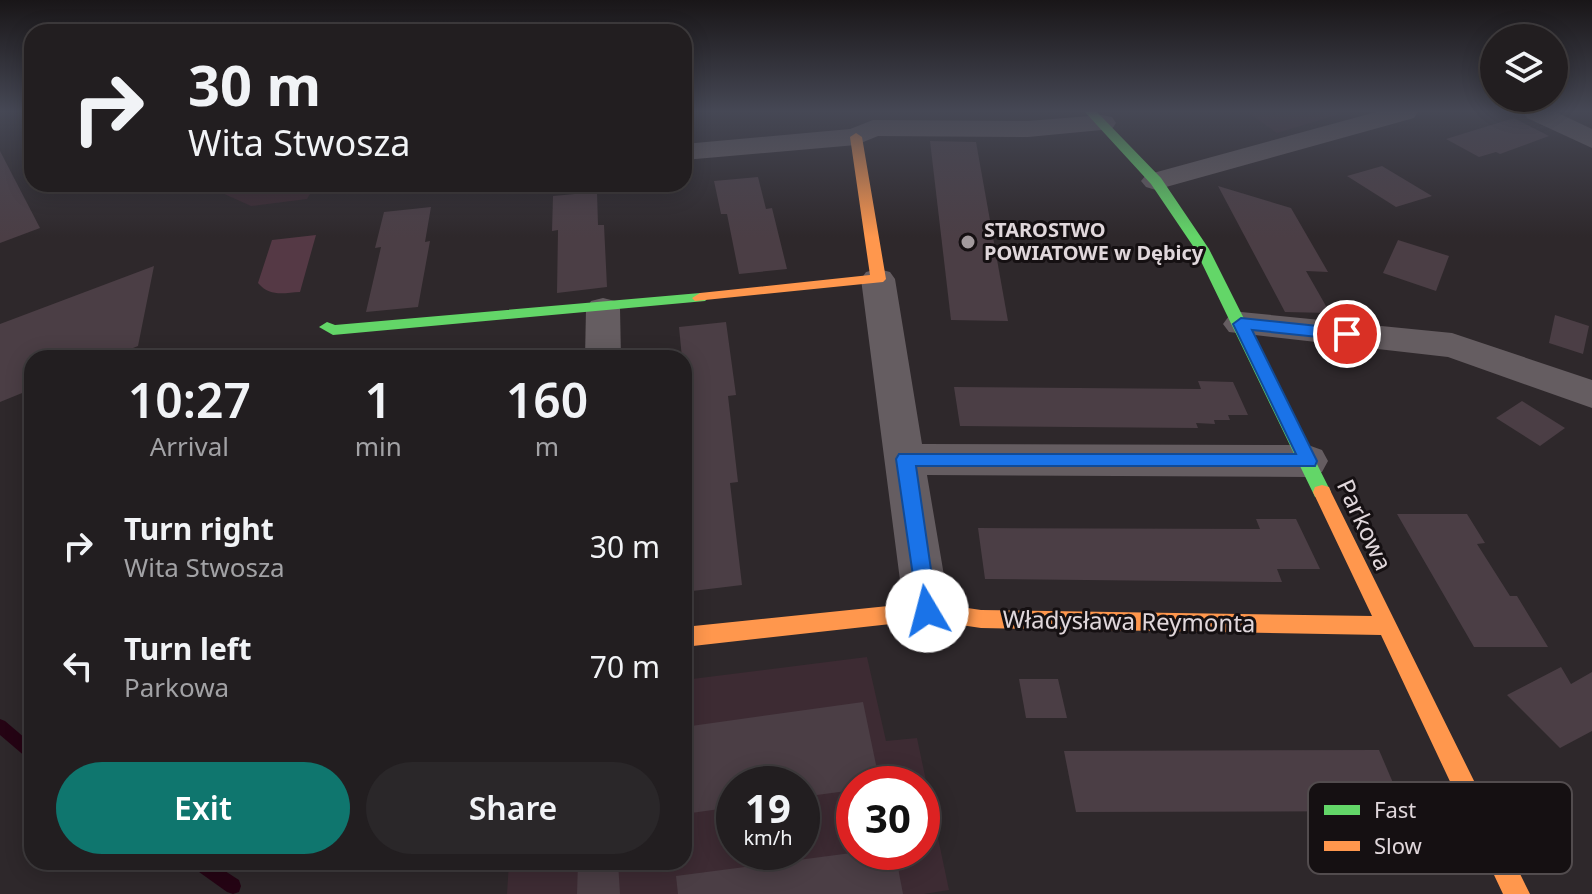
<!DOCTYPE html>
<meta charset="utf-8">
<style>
:root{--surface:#221e20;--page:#2a2729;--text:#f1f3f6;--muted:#a2a2a5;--line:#3f3c3e;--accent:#0f766e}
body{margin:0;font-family:"Noto Sans",sans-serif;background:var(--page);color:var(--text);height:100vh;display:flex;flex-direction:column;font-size:30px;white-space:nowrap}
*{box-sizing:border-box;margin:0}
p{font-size:26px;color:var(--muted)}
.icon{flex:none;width:44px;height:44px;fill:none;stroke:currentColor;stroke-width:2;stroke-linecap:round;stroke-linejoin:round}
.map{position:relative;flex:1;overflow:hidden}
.drawer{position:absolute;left:24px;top:350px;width:668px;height:520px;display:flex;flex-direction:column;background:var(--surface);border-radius:24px;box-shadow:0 4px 20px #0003,0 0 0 2px var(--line)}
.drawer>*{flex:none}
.hud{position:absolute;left:24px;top:24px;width:668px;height:168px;border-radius:24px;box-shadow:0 4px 20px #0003,0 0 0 2px var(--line);background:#221e20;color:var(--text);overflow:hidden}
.tools{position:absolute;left:1480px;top:24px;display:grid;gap:16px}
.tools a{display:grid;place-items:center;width:88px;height:88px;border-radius:50%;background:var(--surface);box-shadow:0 4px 20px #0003,0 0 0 2px var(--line);font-size:40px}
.speed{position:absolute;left:716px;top:766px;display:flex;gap:16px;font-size:40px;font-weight:700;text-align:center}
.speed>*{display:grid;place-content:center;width:104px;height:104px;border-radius:50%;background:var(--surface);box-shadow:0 4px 20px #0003,0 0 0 2px var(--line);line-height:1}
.speed small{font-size:20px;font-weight:400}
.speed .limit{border:12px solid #d22;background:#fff;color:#111}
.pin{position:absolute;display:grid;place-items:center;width:68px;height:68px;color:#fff;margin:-34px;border:4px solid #fff;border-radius:50%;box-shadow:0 2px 8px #0007}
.me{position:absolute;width:88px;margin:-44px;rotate:352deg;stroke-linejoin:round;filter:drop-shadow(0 0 6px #0008)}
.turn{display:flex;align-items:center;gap:28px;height:168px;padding:0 32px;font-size:36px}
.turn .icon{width:104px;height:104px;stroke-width:2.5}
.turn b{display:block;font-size:56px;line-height:68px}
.eta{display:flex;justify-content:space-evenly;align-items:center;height:136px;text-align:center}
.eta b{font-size:48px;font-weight:600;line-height:56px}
.action{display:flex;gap:16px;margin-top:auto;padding:16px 32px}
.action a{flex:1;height:92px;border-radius:48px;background:var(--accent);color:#fff;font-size:32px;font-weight:600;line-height:92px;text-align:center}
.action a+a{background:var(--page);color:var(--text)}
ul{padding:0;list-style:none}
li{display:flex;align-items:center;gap:24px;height:120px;padding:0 32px}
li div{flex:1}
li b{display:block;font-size:30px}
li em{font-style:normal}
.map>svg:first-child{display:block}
</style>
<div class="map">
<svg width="1592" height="894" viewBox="0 0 1592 894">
<rect width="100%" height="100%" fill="#2e282b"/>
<g fill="#3d2b33" fill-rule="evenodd">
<path d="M 1247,112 L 1338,112 L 1337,115 L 1277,133 Z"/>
<path d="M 202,184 L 316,184 L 307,199 L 251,206 Z"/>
<path d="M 867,657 L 886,741 L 917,738 L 949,890 L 924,894 L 507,894 L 509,862 L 684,862 L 684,680 ZM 734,784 L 802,784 L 802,852 L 734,852 ZM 854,784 L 922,784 L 922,852 L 854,852 Z"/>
</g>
<path fill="#553945" d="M 316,235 L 300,292 C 283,293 270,297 258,283 L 272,240 Z"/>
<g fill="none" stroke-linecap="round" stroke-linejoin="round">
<g fill="#250414" fill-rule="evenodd">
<path d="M 0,719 L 5,721 L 32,744 L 32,760 L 27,758 L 0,735 Z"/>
<path d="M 189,862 L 211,862 L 239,880 L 241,886 L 239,892 L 233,894 L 227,892 L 192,867 Z"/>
</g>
</g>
<g fill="#4b3e45">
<path d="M 1514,118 L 1549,136 L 1500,154 L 1496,152 L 1479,157 L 1446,139 Z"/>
<path d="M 930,141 L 976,142 L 1008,321 L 951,320 Z"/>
<path d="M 0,151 L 40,228 L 0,243 Z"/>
<path d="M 1382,166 L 1432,196 L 1396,207 L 1347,176 Z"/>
<path d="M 758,177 L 766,209 L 772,208 L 787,269 L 739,274 L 727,214 L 721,214 L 714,181 Z"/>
<path d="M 1218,186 L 1291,208 L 1328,272 L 1306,271 L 1330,313 L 1285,312 Z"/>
<path d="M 597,192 L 598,225 L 604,225 L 607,287 L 557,293 L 558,230 L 552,231 L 553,196 Z"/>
<path d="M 431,207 L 425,242 L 430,241 L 418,307 L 366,312 L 381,247 L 375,248 L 384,212 Z"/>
<path d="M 1398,240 L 1449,256 L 1436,291 L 1383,273 Z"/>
<path d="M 154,266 L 138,346 L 108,358 L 32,358 L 32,389 L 0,402 L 0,324 Z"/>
<path d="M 1555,315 L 1589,326 L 1583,354 L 1549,343 Z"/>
<path d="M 726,322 L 736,395 L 728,396 L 738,482 L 730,483 L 742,585 L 684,592 L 684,358 L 682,358 L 679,327 Z"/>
<path d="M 1198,381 L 1233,382 L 1248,415 L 1228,415 L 1230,420 L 1214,420 L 1215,424 L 1196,423 L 1198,428 L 960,426 L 954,387 L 1201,389 Z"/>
<path d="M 1522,401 L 1565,428 L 1540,446 L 1496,418 Z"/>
<path d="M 1397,514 L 1467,514 L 1485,543 L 1477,544 L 1510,596 L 1517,596 L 1548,647 L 1474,647 Z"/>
<path d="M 1256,519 L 1296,519 L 1320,569 L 1277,569 L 1282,582 L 985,579 L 978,528 L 1260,529 Z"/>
<path d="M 1561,667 L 1571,684 L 1592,672 L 1592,731 L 1560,748 L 1507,695 Z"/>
<path d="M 1019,679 L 1058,679 L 1067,718 L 1026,718 Z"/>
<path d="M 863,702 L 880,784 L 854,784 L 854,790 L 802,797 L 802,784 L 734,784 L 734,807 L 684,814 L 684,727 Z"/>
<path d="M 1379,750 L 1405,811 L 1076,812 L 1064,751 Z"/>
<path d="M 859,852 L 895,852 L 903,894 L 678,894 L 676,876 Z"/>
<path d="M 578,862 L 618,862 L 620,894 L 577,894 Z"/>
</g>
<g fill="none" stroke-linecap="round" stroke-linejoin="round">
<g fill="#655d61" fill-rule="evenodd">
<path d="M 1376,112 L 1418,112 L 1414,118 L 1166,187 L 1156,190 L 1146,187 L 1141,181 L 1146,175 Z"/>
<path d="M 1523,112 L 1556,112 L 1592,129 L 1592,148 L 1527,118 Z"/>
<path d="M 1102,115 L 1112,117 L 1116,123 L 1112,129 L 1028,137 L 878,136 L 856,145 L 684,160 L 684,144 L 850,129 L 873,120 L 1028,121 Z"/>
<path d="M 878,269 L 890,272 L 895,279 L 922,444 L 1308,445 L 1322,450 L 1328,461 L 1322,472 L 1308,477 L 927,475 L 950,611 L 943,625 L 927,631 L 911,625 L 904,611 L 861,279 L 866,272 Z"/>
<path d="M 603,298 L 615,301 L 620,309 L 621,358 L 585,358 L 586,309 L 591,301 Z"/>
<path d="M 1241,312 L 1452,333 L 1592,380 L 1592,408 L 1448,357 L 1229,332 L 1223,324 L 1229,316 Z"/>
</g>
<g fill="#63d668" fill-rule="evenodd">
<path d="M 1085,112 L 1097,112 L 1161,178 L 1209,249 L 1331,492 L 1329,497 L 1315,497 L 1195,249 L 1151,184 Z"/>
<path d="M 700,293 L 708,298 L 705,301 L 333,335 L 319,327 L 327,322 L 335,325 Z"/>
</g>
<g fill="#ff974d" fill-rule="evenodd">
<path d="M 856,133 L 862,137 L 886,279 L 883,282 L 695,301 L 692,298 L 700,293 L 870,275 L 850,137 Z"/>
<path d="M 1322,485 L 1329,487 L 1331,492 L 1530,894 L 1503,894 L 1381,635 L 981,628 L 927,620 L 684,647 L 684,627 L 927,602 L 981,610 L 1372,616 L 1313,492 L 1315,487 Z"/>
</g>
</g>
<linearGradient id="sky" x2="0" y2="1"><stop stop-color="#191618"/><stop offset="0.47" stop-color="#464855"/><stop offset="1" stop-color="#464855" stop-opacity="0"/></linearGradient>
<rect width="1592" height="237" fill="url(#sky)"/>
<path fill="#1a73e8" stroke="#114b97" stroke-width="2" d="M 1241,318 L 1347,329 L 1355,334 L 1347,340 L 1252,330 L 1317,461 L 1315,466 L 916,466 L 937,611 L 934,617 L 927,620 L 919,617 L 896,459 L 899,454 L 1296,454 L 1233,324 Z"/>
<circle fill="#a29a9d" stroke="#151012" stroke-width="3" cx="968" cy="242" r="8"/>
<g text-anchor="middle" stroke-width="6" stroke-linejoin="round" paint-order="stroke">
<g font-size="20" font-weight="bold" fill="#e0d7db" stroke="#151012" text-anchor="start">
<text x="984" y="237">STAROSTWO<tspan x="984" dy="23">POWIATOWE w Dębicy</tspan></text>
</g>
<g font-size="24" fill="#e0d7db" stroke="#151012">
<text transform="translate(1364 525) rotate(65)" y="8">Parkowa</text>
<text transform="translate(1129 622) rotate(1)" y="8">Władysława Reymonta</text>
</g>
</g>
<rect x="1308" y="782" width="264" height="92" rx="12" fill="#151012" stroke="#524c4e" stroke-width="2"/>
<rect x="1324" y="805" width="36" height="10" fill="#63d668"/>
<rect x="1324" y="841" width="36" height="10" fill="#ff974d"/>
<g font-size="22" fill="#e0d7db">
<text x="1374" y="818">Fast</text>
<text x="1374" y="854">Slow</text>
</g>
</svg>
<div class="tools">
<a><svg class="icon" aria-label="layers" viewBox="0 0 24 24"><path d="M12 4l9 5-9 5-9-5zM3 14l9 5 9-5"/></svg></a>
</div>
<div class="speed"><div>19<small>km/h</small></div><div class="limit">30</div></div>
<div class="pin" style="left:1347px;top:334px;background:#d93025"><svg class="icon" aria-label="arrive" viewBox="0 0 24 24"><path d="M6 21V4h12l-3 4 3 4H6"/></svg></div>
<svg class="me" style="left:927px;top:611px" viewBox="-20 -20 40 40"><circle r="19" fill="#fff"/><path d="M0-13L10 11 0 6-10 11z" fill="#1a73e8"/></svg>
<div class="hud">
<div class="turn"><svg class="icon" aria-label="right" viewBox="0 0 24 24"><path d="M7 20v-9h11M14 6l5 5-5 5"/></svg><div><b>30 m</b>Wita Stwosza</div></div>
</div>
<section class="drawer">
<div class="eta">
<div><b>10:27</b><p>Arrival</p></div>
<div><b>1</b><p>min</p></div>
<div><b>160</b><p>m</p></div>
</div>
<ul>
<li><svg class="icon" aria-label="right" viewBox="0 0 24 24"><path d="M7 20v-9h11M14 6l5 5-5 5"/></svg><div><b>Turn right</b><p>Wita Stwosza</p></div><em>30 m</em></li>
<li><svg class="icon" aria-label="left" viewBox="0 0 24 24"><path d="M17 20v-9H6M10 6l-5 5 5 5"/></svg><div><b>Turn left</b><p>Parkowa</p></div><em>70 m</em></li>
</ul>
<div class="action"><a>Exit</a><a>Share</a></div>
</section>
</div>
